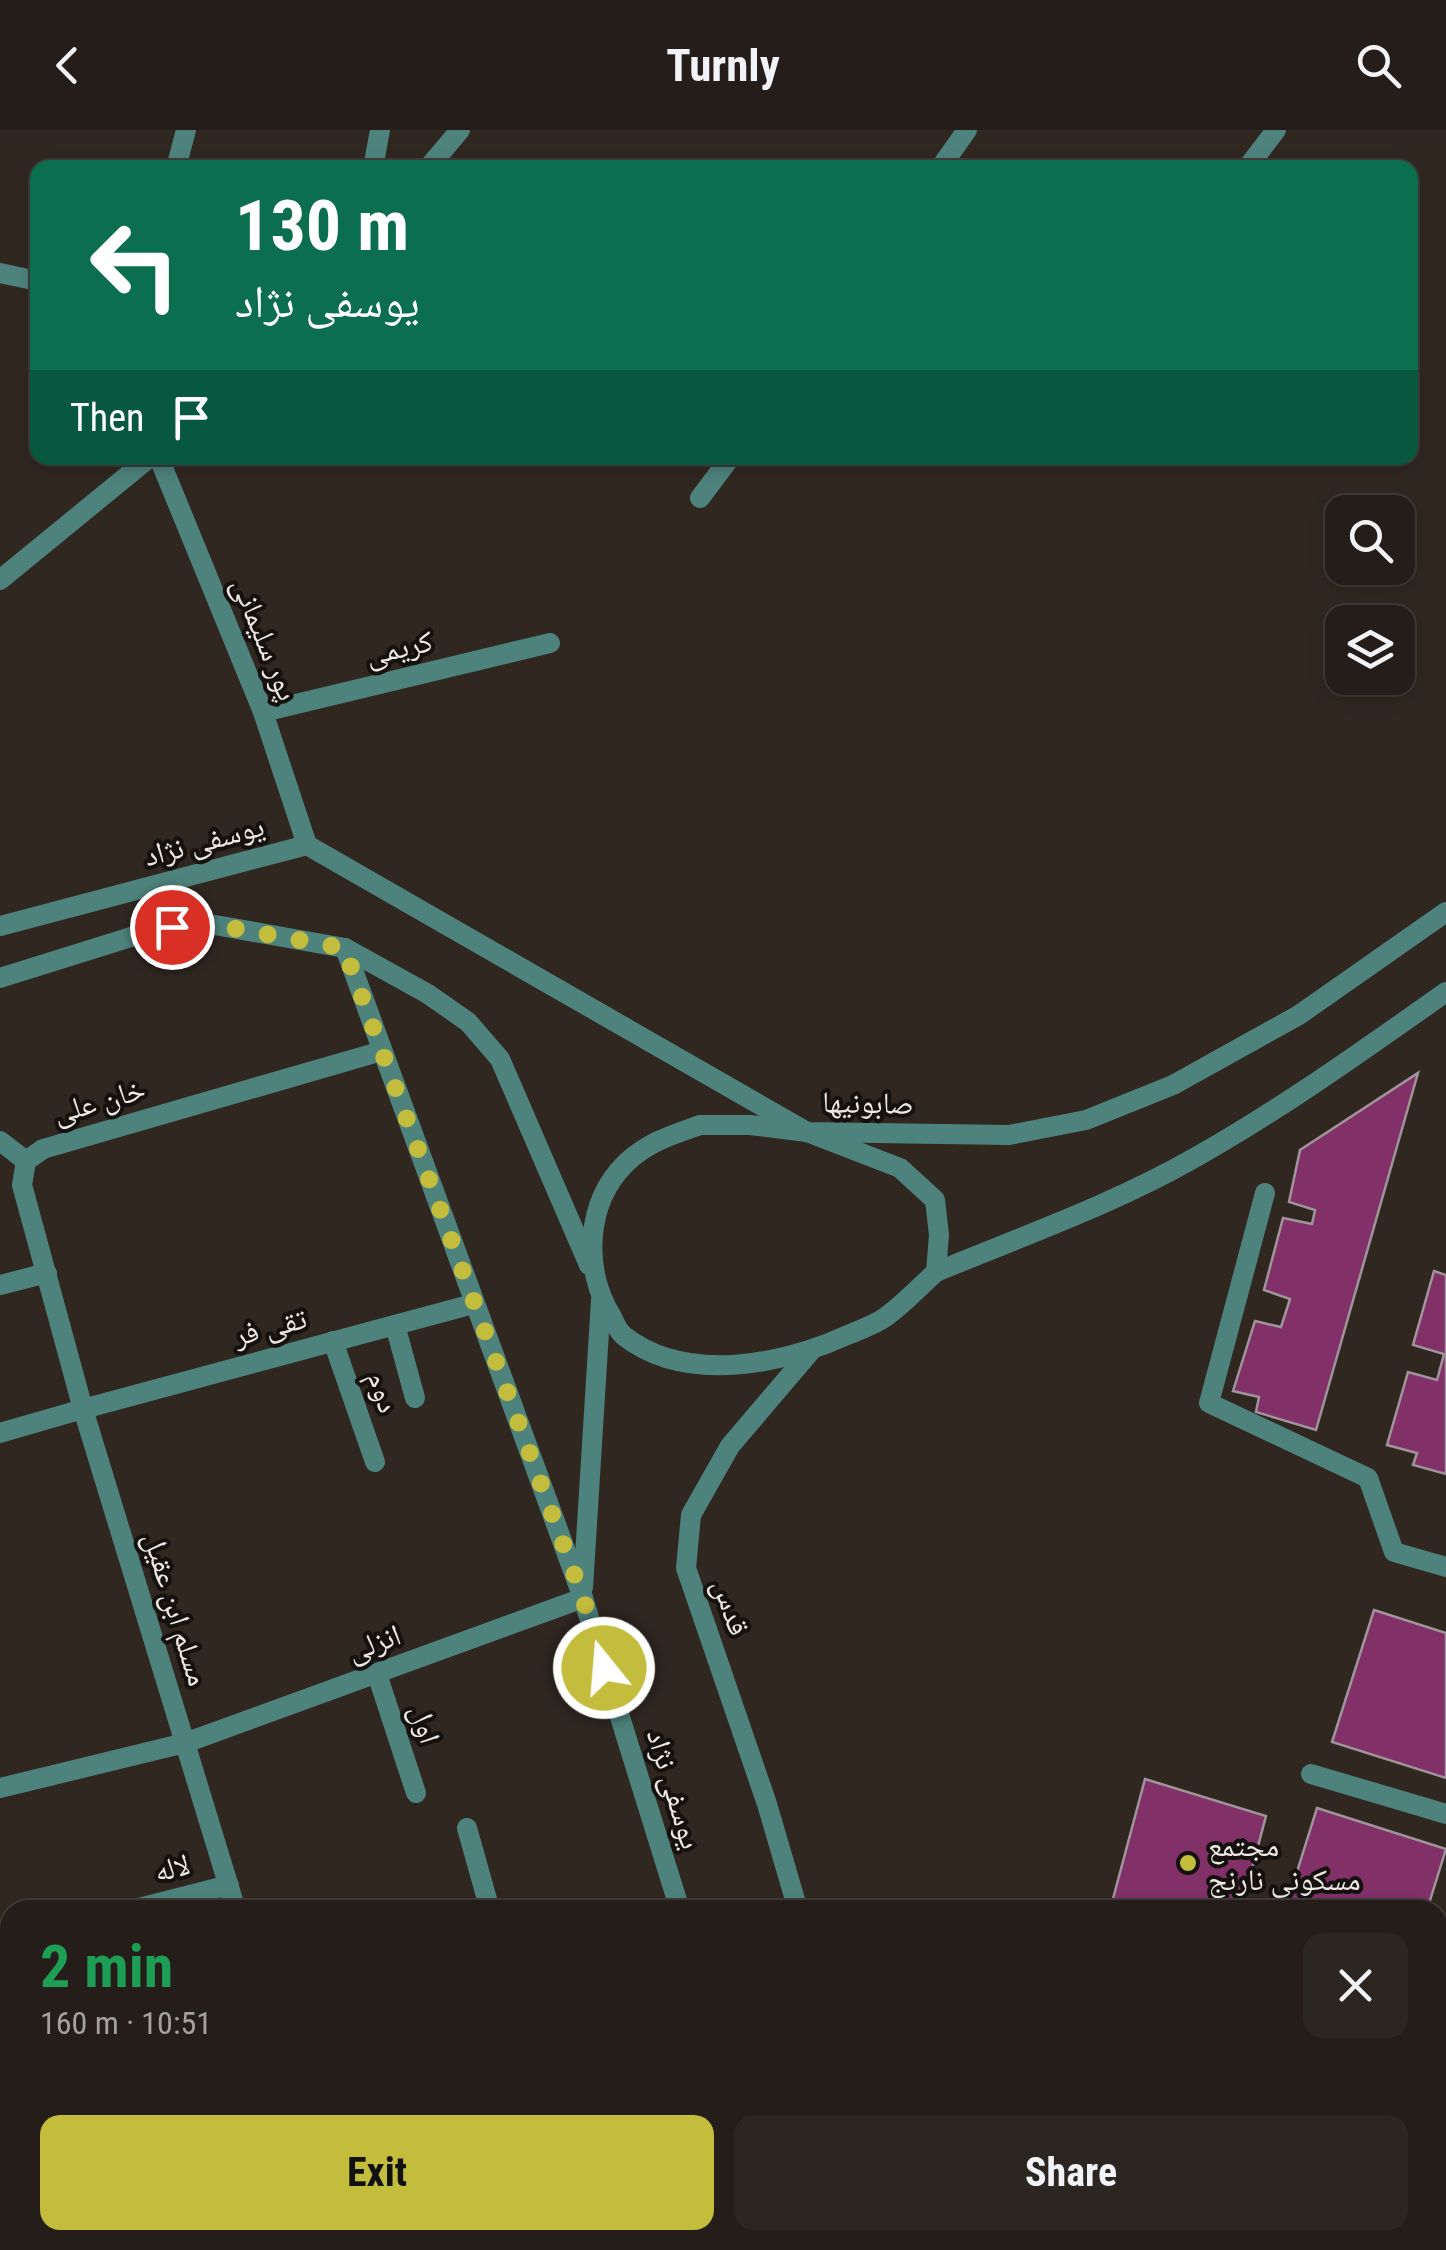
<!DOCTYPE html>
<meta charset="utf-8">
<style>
:root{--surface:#241d19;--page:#2c2622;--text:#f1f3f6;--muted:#a3a2a2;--line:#413b38;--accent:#c4bc3d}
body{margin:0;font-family:"Roboto Condensed","Noto Naskh Arabic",sans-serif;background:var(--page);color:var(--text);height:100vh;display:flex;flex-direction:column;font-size:38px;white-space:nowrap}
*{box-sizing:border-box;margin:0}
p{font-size:32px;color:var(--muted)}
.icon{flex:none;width:55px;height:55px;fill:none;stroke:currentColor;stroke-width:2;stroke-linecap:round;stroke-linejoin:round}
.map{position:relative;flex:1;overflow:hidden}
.drawer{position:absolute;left:0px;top:1770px;width:1448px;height:350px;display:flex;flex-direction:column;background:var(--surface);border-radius:30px 30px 0 0;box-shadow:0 5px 15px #0003,0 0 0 2px var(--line)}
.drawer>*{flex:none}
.guide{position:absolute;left:30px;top:30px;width:1388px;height:305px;border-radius:20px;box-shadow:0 5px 15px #0003,0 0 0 2px var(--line);background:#0b6e4f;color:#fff;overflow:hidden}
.fabs{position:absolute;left:1325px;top:365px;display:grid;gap:20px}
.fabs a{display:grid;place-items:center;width:90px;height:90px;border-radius:20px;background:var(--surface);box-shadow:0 5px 15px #0003,0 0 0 2px var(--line);font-size:50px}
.pin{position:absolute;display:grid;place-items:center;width:85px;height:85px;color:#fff;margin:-42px;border:5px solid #fff;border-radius:50%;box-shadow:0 2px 10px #0007}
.me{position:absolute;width:110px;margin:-55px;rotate:343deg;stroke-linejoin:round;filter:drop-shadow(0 0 8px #0008)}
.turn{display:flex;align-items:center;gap:35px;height:210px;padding:0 40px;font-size:45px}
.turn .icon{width:130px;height:130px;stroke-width:2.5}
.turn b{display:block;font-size:70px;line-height:85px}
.then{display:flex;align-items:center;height:95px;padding:0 40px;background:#0003;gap:20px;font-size:38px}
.round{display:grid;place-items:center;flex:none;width:105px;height:105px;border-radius:20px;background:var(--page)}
.summary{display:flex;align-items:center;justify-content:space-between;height:170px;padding:0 40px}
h1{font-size:60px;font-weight:700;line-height:75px;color:#1e9e55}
.action{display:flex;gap:20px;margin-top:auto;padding:20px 40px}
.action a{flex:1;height:115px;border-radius:20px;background:var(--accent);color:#111;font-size:40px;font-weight:700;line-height:115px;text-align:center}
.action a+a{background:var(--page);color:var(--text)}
header{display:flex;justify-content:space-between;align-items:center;height:130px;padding:0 40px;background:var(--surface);font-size:45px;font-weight:700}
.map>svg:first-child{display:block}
</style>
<header><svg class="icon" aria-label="back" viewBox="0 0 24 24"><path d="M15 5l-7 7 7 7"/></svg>Turnly<svg class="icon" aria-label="search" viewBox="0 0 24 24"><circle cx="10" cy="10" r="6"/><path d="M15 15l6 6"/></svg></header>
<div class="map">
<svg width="1446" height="2120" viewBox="0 0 1446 2120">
<rect width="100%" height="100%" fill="#302721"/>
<g fill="#813168" stroke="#a0949b" stroke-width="2.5">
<path d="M 1418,943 L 1316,1300 L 1256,1282 L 1259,1267 L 1233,1261 L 1255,1191 L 1281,1197 L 1290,1169 L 1264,1160 L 1283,1088 L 1312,1094 L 1315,1080 L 1289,1072 L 1300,1020 Z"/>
<path d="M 1434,1141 L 1446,1145 L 1446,1344 L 1413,1335 L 1417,1323 L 1387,1315 L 1408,1242 L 1437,1250 L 1444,1224 L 1413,1215 Z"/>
<path d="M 1374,1480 L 1446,1503 L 1446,1648 L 1332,1612 Z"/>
<path d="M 1145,1649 L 1266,1686 L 1241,1780 L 1110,1780 Z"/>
<path d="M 1317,1678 L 1446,1719 L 1427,1780 L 1285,1780 Z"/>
<path d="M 1445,2020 L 1446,2120 L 1413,2120 L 1416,2110 L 1438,2110 L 1438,2043 Z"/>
</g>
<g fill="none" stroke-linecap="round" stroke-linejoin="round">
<path stroke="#4e837d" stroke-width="20" d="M 333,1211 L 375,1332"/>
<g stroke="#4e837d" stroke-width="20">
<path d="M 176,38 L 186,0"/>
<path d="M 373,38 L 380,0"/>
<path d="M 940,38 L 967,0"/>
<path d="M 1247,38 L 1276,0"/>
<path d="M 0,143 L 38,151"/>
<path d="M 700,368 L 730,328"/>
<path d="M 263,582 L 550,513"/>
<path d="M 0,796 L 307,715"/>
<path d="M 382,921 L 43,1019 L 26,1031 L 22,1055 L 83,1279 L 473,1174"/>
<path d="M 0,1011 L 26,1031"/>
<path d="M 1265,1063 L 1209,1273 L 1368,1348 L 1394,1422 L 1446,1437"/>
<path d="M 0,1155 L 47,1143"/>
<path d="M 395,1195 L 415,1268"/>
<path d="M 377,1544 L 416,1663"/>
<path d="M 1311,1644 L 1446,1684"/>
<path d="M 0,1658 L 185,1613 L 583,1468"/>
<path d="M 467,1698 L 490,1780"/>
<path d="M 131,1780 L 229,1755"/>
<path d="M 1438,1935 L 1446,1904"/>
<path d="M 0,1994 L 10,1991"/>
<path d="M 557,2120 L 591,2110"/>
<path d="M 1146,2120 L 1149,2110"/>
<path d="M 1387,2120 L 1390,2110"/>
</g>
<g stroke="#4e837d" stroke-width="20">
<path d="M 428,38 L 460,0"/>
<path d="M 159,328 L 263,582 L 307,715 L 807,1002 L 1009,1005 L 1086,990 L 1173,955 L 1299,885 L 1446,782"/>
<path d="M 0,450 L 149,328"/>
<path d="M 345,818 L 428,864 L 468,892 L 500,929 L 589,1135"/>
<path d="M 0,848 L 147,802 L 198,792 L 345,818 L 583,1468 L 680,1780"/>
<path d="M 700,995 L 750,995 L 807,1002 L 900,1038 L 935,1070 L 939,1105 L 936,1142 C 919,1157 903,1175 884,1188 C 874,1195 861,1199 850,1204 C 784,1234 687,1255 624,1206 C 619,1202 615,1194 612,1187 C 583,1140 585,1073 626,1033 C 648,1012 672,1005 700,995 Z"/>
<path d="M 936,1142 C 1023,1106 1114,1074 1196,1027 C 1283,978 1365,919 1446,862"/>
<path d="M 0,1303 L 83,1279 L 236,1780"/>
<path d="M 583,1458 L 601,1170"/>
<path d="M 798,1780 L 767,1674 L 686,1438 L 691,1385 L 730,1316 L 810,1222"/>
<path d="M 337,2110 L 340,2120"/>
<path d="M 785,2110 L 788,2120"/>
<path d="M 892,2110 L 898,2120"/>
</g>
</g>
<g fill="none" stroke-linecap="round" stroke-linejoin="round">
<path stroke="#c4bc3d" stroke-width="18" stroke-dasharray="0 32.4" d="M 172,797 L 198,792 L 344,818 L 583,1468 L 604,1538"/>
</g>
<circle fill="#c4bc3d" stroke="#15110e" stroke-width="4" cx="1188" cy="1733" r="10"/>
<g text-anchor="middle" stroke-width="8" stroke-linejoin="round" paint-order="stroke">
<g font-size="30" fill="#eee8e4" stroke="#15110e">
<text transform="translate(265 509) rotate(68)" y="10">پور سلیمانی</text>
<text transform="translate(399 518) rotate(-13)" y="10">کریمی</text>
<text transform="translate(204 711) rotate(-15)" y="10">یوسفی نژاد</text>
<text transform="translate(99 971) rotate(-16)" y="10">خان علی</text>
<text transform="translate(868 973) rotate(1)" y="10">صابونیها</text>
<text transform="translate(270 1197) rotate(-15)" y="10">تقی فر</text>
<text transform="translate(383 1262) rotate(71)" y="10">دوم</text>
<text transform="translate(731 1477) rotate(71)" y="10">قدس</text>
<text transform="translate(176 1479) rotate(73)" y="10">مسلم ابن عقیل</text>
<text transform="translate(374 1513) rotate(-20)" y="10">انزلی</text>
<text transform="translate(425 1594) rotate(72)" y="10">اول</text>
<text transform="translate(674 1659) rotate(73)" y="10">یوسفی نژاد</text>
<text transform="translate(172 1738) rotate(-14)" y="10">لاله</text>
</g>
<g font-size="30" fill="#eee8e4" stroke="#15110e" text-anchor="start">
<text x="1208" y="1726">مجتمع<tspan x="1208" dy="34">مسکونی نارنج</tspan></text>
</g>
</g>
</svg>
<div class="fabs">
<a><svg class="icon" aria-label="search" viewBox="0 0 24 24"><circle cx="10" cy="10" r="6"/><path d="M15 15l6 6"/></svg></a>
<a><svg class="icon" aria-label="layers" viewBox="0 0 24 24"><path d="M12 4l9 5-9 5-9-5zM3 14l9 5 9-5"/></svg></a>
</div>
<div class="pin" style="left:172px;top:797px;background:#d93025"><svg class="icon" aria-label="arrive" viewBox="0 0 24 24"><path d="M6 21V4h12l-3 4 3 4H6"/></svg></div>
<svg class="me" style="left:604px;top:1538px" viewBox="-20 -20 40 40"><circle r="17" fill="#c4bc3d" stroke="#fff" stroke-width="3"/><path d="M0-11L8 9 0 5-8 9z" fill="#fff"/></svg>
<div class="guide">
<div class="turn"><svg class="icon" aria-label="left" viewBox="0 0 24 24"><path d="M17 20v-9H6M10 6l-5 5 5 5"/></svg><div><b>130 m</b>یوسفی نژاد</div></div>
<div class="then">Then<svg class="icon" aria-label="arrive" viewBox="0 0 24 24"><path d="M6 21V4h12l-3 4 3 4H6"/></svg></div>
</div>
<section class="drawer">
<div class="summary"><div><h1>2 min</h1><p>160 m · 10:51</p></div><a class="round"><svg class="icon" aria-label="close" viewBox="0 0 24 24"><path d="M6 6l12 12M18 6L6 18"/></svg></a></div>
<div class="action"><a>Exit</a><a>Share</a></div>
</section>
</div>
